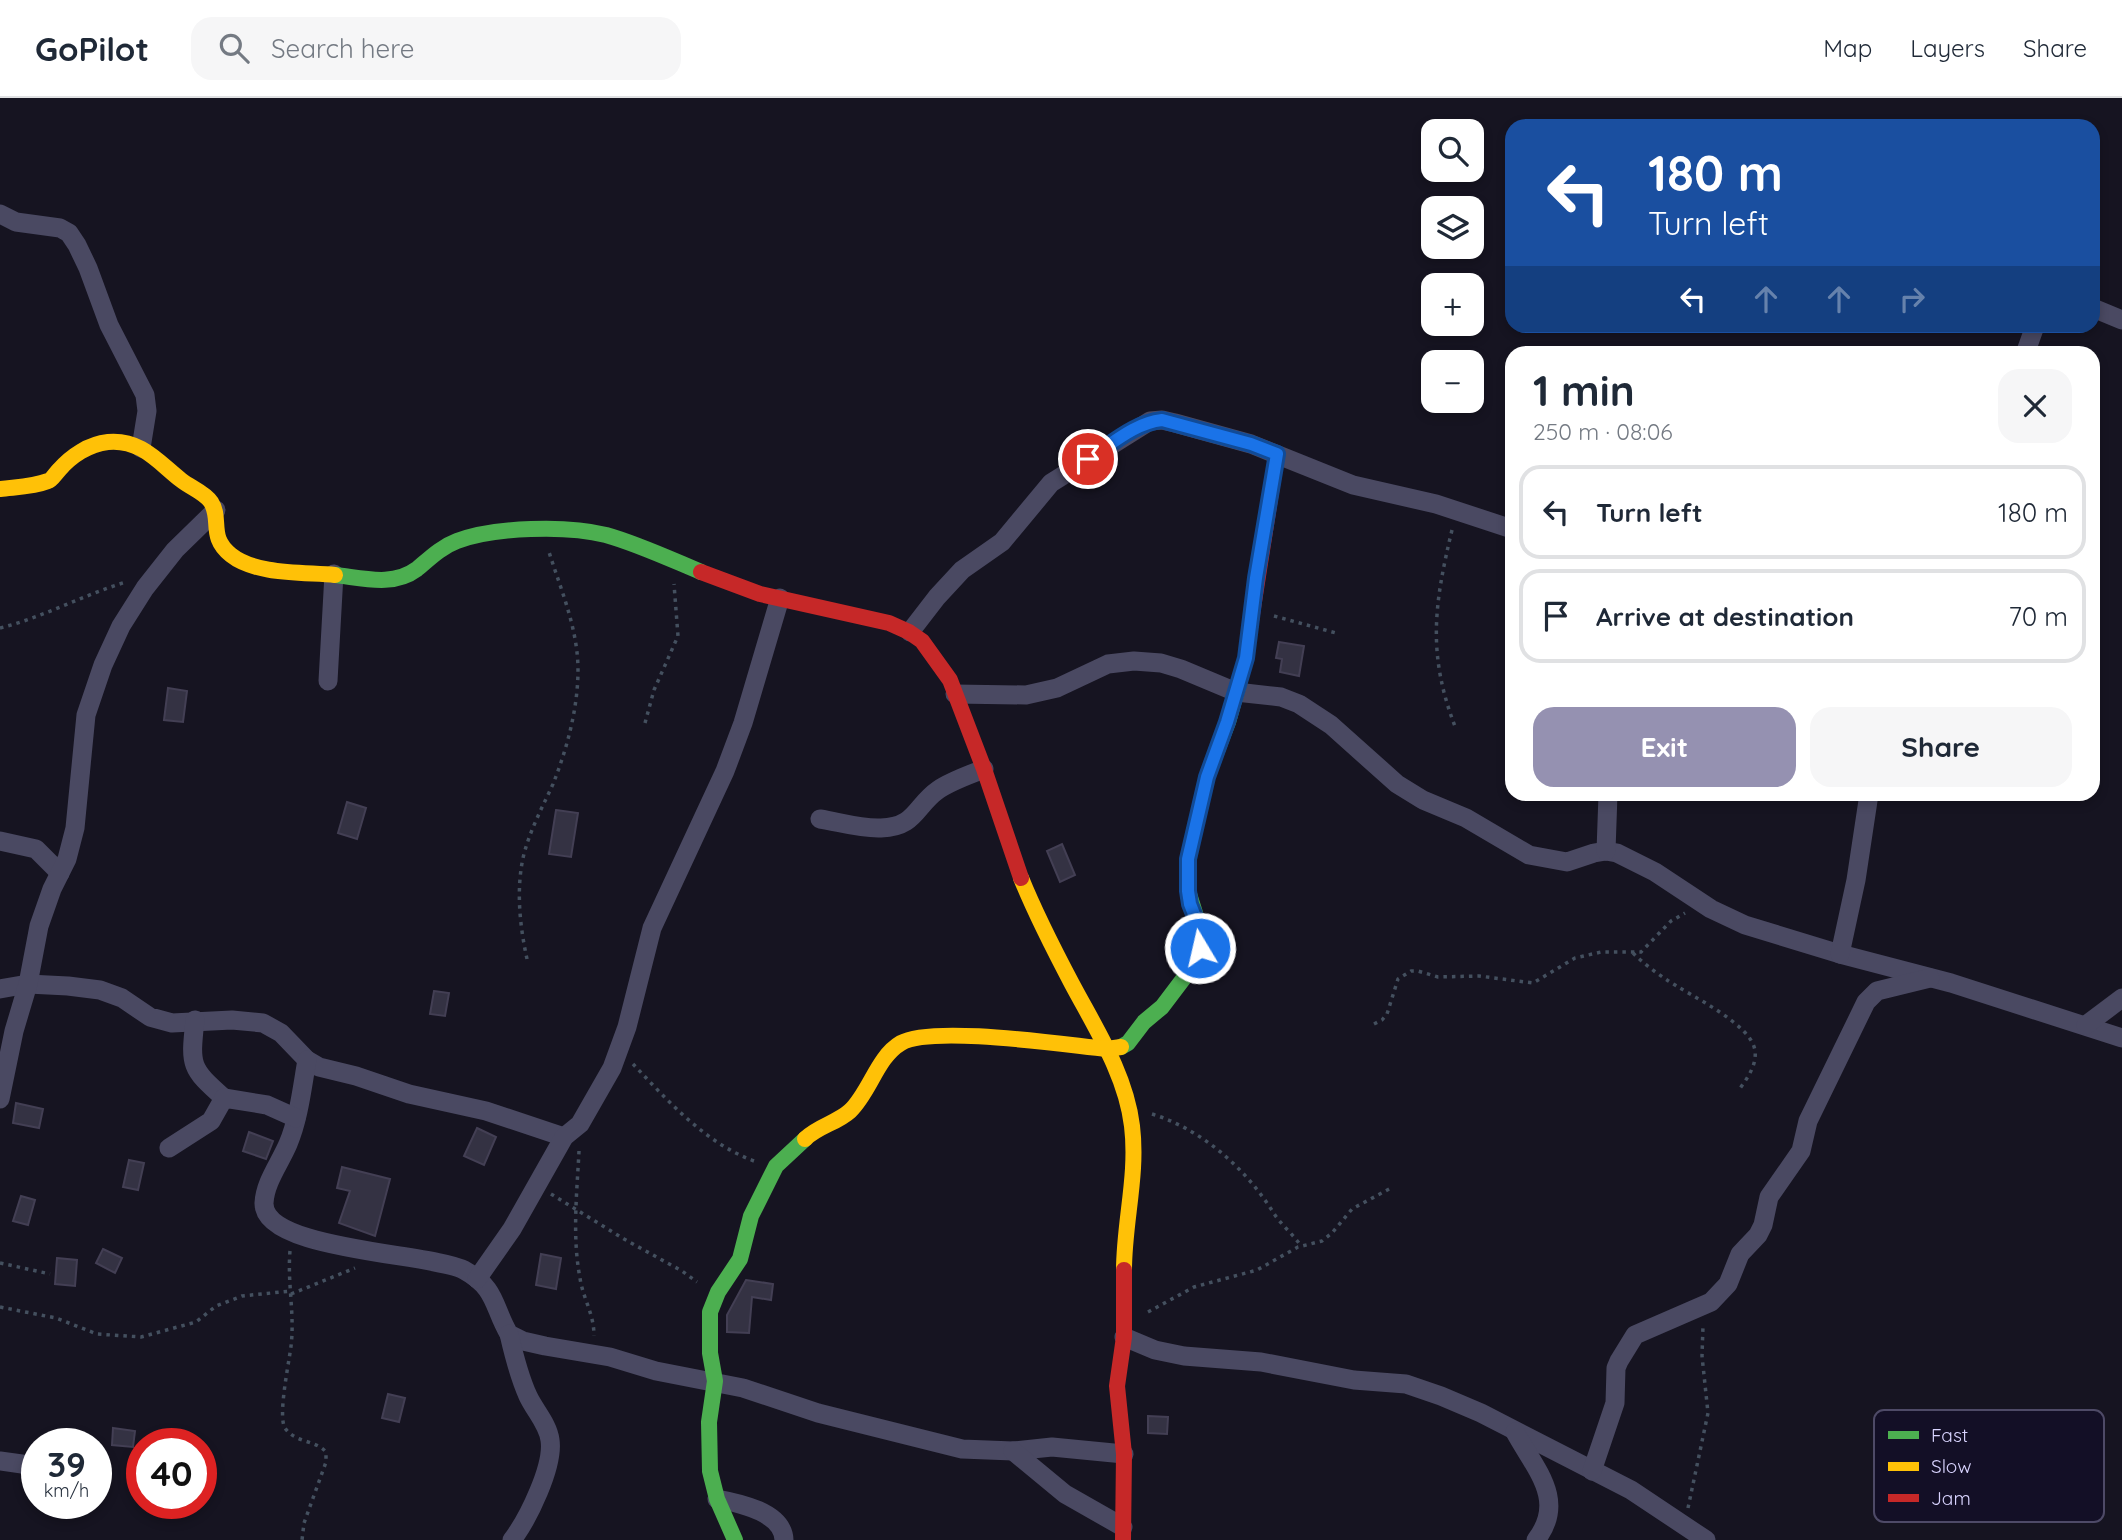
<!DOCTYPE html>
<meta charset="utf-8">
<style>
:root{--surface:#fff;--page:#f6f6f7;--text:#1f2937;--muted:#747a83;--line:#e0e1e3;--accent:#9591b1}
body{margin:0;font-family:Quicksand,sans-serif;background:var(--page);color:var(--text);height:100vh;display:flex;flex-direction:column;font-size:26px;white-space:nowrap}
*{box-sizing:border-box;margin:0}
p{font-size:23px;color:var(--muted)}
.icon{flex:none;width:38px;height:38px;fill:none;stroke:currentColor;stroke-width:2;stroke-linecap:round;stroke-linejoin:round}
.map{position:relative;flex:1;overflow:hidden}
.drawer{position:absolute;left:1505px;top:248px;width:595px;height:455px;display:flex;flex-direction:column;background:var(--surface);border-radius:21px;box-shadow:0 4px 10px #0003}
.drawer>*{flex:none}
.hud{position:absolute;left:1505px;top:21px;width:595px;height:214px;border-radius:21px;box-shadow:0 4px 10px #0003;background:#1a4fa0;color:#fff;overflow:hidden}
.controls{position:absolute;left:1421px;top:21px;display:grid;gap:14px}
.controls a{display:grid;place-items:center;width:63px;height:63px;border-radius:14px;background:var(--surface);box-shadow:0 4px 10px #0003;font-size:35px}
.speed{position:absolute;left:21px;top:1330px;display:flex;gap:14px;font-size:35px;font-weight:700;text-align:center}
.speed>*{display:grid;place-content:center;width:91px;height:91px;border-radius:50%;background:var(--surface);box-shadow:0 4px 10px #0003;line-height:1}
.speed small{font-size:18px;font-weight:400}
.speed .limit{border:10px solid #d22;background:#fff;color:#111}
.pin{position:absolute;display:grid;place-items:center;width:60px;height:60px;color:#fff;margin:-30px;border:4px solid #fff;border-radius:50%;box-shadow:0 2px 7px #0007}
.me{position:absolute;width:77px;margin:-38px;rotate:351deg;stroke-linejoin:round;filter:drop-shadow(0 0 5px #0008)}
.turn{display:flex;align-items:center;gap:24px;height:147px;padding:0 28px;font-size:32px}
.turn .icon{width:91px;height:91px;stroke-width:2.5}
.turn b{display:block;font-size:49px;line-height:60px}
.lanes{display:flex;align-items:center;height:66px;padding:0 28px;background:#0003;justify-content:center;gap:35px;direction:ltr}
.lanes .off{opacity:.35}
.round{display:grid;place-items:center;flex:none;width:74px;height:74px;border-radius:21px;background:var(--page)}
.head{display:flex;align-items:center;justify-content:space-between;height:119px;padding:0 28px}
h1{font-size:42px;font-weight:700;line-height:52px}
.cta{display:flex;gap:14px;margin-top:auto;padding:14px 28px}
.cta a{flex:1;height:80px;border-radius:21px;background:var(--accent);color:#fff;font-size:28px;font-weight:700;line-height:80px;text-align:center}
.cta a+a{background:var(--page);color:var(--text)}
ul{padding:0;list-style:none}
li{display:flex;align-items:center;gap:21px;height:94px;margin:0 14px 10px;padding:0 14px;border:4px solid var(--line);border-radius:21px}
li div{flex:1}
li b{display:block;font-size:26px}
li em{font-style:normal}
header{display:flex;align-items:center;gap:42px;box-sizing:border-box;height:98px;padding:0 35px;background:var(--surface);border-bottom:2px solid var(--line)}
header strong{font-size:33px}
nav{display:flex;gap:38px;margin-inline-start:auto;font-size:24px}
.search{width:490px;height:63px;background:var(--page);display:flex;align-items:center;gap:18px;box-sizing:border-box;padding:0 24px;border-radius:21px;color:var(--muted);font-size:26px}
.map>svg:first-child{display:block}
</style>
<header>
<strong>GoPilot</strong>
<div class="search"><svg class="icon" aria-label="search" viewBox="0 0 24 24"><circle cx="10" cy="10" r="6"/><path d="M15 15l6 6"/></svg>Search here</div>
<nav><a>Map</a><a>Layers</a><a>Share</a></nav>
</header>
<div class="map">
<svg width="2122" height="1442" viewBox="0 0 2122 1442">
<rect width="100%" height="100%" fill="#161421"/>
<g fill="#343243" stroke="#433f54" stroke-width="2">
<path d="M 1279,544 L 1304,548 L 1299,578 L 1280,574 L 1282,561 L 1276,560 Z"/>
<path d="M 168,590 L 187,593 L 183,624 L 164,622 Z"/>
<path d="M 347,704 L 366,710 L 357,741 L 338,735 Z"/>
<path d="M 556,712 L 578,715 L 571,759 L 549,756 Z"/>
<path d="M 1062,746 L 1075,777 L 1060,784 L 1047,753 Z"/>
<path d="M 434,893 L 449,895 L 445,918 L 430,916 Z"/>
<path d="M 16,1005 L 43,1011 L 39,1030 L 13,1025 Z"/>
<path d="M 477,1030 L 496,1039 L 484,1067 L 464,1058 Z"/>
<path d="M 249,1034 L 273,1043 L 266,1061 L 243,1053 Z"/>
<path d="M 129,1062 L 144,1065 L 138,1092 L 123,1089 Z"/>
<path d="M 342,1069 L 390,1081 L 375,1138 L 339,1125 L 350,1093 L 337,1090 Z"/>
<path d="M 21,1098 L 35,1102 L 28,1127 L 13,1123 Z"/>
<path d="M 103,1151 L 122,1160 L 115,1175 L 96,1165 Z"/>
<path d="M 541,1156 L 561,1160 L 556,1191 L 536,1187 Z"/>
<path d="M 57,1160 L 77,1162 L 75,1188 L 55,1186 Z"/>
<path d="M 746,1182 L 773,1186 L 771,1202 L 752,1199 L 749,1235 L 727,1234 L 727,1217 Z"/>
<path d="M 388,1296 L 405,1300 L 399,1324 L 382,1320 Z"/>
<path d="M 1148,1318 L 1168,1319 L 1167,1336 L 1148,1335 Z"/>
<path d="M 113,1330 L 135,1333 L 133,1349 L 112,1347 Z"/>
</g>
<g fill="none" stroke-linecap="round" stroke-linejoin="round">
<g stroke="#44505f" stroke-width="3.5" stroke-dasharray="3.5 5" stroke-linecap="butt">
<path d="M 1452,432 C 1434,507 1427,557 1456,631"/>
<path d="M 1274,518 L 1336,535"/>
<path d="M 0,530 C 44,519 83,497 126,484"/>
<path d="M 645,625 L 654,592 L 678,538 L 674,486"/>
<path d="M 1633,855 C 1643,865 1655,874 1667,882 C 1689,897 1752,926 1755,953 C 1757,968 1746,982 1738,993"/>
<path d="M 527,861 C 520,829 516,793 523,760 C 529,734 542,710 553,686 C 567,651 578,610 578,572 C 578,531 561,492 549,454"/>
<path d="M 1374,926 L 1382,922 L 1387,916 L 1398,881 L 1411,873 L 1418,873 L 1438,879 L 1479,878 L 1533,885 L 1575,860 L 1601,854 L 1641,854 L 1671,823 L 1685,815"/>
<path d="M 633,966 C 668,1003 705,1045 754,1063"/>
<path d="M 1152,1016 C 1203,1032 1245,1070 1273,1114 C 1281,1127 1293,1136 1301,1148"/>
<path d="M 579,1053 C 577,1094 572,1139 580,1180 C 583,1201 594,1215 594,1238"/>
<path d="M 551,1096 L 624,1141 L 682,1173 L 697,1184"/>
<path d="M 290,1153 C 287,1187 296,1221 290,1255 C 288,1269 278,1319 285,1330 C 295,1345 316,1342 326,1354 L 326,1364 L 304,1425 L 302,1442"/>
<path d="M 0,1165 L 50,1176"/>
<path d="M 291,1196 L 355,1170"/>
<path d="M 0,1209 L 56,1220 L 97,1236 L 141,1239 L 196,1224 L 216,1208 L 242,1198 L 291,1193"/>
<path d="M 1148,1214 L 1194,1189 L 1257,1172 L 1298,1149 L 1322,1143 L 1332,1135 L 1352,1111 L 1391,1090"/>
<path d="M 1688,1410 L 1708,1315 L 1702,1258 L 1703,1228"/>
</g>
<g stroke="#4a4962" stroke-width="19">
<path d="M 0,116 L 16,124 L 60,130 L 69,135 L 77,147 L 88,170 L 109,227 L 145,297 L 147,313 L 141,350"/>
<path d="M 2093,210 L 2122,222"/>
<path d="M 2025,256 L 2035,228"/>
<path d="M 910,534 L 937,499 L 962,472 L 1002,444 L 1051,385 L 1150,323 L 1162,322 L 1175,325 L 1251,346 L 1353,387 L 1436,406 L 1512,431"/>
<path d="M 328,583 L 334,476"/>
<path d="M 955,596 L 1026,597 L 1057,590 L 1108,566 L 1134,563 L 1161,565 L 1181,571 L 1236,594 L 1281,599 L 1299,606 L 1331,627 L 1397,686 L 1423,702 L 1466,720 L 1529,757 L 1567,764 L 1594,755 L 1606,753 L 1617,755 L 1655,774 L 1711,811 L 1745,827 L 1840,856 L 1951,885 L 2122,940"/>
<path d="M 820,721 C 839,724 861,731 881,730 C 916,729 915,708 938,692 C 951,683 969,677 984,671"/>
<path d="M 0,743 L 36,751 L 60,775"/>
<path d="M 1606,753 L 1608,696"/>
<path d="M 1840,856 L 1856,782 L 1869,696"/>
<path d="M 0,891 L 28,886 L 68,888 L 100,892 L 122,900 L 150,919 L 172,925 L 232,922 L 263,925 L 281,935 L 307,962 L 319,969 L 356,978 L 409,996 L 486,1013 L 564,1039"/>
<path d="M 195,922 C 190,968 190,970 224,1000"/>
<path d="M 2086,927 L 2122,900"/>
<path d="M 307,962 C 302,990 299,1020 288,1046 C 280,1065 265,1084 264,1105 C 263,1153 432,1155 464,1172 C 497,1190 493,1209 509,1236 L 523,1243 L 545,1248 L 610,1259 L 656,1273 L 743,1290 L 818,1315 L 962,1351 L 1013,1353 L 1052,1349 L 1124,1356"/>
<path d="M 0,1001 L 14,933 L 28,886 L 39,828 L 52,791 L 67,761 L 75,730 L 86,617 L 103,567 L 121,528 L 145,490 L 175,452 L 216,412"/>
<path d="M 169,1050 L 211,1023 L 224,1000 L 267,1007 L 296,1020"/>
<path d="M 477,1181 L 512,1131 L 564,1039 L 580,1026 L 612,970 L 627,929 L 652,830 L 725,673 L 743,625 L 780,500"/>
<path d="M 509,1236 C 514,1258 519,1278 528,1298 C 535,1313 548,1326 550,1342 C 554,1368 528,1421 512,1442"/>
<path d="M 1124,1239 L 1155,1252 L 1184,1258 L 1261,1264 L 1354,1282 L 1406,1286 L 1441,1298 L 1481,1315 L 1631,1392 L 1706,1442"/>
<path d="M 1515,1334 C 1535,1371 1567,1402 1536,1442"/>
<path d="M 1013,1353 L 1065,1396 L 1123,1429"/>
<path d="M 0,1363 L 29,1367"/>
<path d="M 1592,1373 L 1615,1305 L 1616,1270 L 1619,1263 L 1635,1237 L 1711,1204 L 1728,1186 L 1740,1156 L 1758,1137 L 1763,1127 L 1769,1099 L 1801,1053 L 1808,1023 L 1866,904 L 1877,893 L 1930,880"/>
<path d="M 717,1401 C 739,1405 783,1414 784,1442"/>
</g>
<g stroke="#4caf50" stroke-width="16">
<path d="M 335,477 C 363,480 393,489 417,471 C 430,460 441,449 457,443 C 494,429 567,427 606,437 C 638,446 670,461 701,474"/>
<path d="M 1121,949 L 1128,945 L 1144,924 L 1162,909 L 1190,872 L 1200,850 L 1201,834 L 1188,793 L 1188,761 L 1207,679 L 1228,624 L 1246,560 L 1251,523"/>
<path d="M 735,1442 L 717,1401 L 710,1373 L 709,1324 L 715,1283 L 710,1255 L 710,1214 L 718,1194 L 740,1161 L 751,1118 L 776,1068 L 805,1041"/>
</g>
<g stroke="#ffc107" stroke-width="16">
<path d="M 0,391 C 15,389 33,389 48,383 C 52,382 55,376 59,372 C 71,358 89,346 108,344 C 141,341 158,364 181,382 C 191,390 204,394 211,404 C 222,422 208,439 231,457 C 256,477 304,474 335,477"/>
<path d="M 1021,780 C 1036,817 1054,852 1072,886 C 1096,931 1126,977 1132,1028 C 1138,1077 1124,1124 1124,1172"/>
<path d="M 805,1041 C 818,1028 837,1025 850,1013 C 870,994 877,959 901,945 C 933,927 1065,947 1107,951 L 1121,949"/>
</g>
<g stroke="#c62828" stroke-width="16">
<path d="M 701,474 L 760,496 L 889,525 L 909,534 L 922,543 L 950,582 L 984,671 L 1021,780"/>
<path d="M 1251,523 L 1277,356"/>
<path d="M 1123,1442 L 1124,1356 L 1117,1288 L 1124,1239 L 1124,1172"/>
</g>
</g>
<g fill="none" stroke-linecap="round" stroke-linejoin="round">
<defs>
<path id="route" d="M 1088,361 C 1111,347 1134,325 1162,322 L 1251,346 L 1277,356 L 1256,480 L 1246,560 L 1227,624 L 1207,679 L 1188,761 L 1188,793 L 1190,806 L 1201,834 L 1200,850"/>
</defs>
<use href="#route" stroke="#114b97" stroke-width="18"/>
<use href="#route" stroke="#1a73e8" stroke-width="12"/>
</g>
<rect x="1874" y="1312" width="230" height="112" rx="10" fill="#130f26" stroke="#4e4a67" stroke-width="2"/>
<rect x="1888" y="1333" width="31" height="8" fill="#4caf50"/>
<rect x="1888" y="1364" width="31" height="9" fill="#ffc107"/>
<rect x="1888" y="1396" width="31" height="8" fill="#c62828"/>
<g font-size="19" fill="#d9d4ff">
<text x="1931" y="1344">Fast</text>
<text x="1931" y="1375">Slow</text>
<text x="1931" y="1407">Jam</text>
</g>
</svg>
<div class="controls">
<a><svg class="icon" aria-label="search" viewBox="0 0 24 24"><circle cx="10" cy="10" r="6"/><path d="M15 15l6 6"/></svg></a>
<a><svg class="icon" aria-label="layers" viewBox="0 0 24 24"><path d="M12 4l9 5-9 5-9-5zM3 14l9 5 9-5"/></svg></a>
<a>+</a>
<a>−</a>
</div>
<div class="speed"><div>39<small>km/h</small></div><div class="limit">40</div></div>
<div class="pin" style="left:1088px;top:361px;background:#d93025"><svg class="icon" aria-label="arrive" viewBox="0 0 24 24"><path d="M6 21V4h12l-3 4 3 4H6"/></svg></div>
<svg class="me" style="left:1200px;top:850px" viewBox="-20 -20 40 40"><circle r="17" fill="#1a73e8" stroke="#fff" stroke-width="3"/><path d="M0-11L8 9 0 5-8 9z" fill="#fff"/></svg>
<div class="hud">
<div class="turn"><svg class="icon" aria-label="left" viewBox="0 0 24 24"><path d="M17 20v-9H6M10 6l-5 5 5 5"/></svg><div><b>180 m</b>Turn left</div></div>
<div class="lanes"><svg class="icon" aria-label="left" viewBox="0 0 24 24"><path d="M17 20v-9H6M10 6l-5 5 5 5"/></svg><svg class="icon off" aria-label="ahead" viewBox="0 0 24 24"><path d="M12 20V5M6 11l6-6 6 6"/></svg><svg class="icon off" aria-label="ahead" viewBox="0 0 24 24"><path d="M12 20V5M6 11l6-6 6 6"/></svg><svg class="icon off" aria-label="right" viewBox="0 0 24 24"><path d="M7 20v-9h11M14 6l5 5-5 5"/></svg></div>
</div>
<section class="drawer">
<div class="head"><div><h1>1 min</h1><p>250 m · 08:06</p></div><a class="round"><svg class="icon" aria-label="close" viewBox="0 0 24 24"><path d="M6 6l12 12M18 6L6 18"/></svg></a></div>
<ul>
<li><svg class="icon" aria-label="left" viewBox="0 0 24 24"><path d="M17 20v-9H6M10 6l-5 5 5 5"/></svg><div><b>Turn left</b></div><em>180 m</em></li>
<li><svg class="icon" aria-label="arrive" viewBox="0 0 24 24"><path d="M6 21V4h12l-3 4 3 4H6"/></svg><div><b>Arrive at destination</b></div><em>70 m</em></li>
</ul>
<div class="cta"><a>Exit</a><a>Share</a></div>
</section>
</div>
